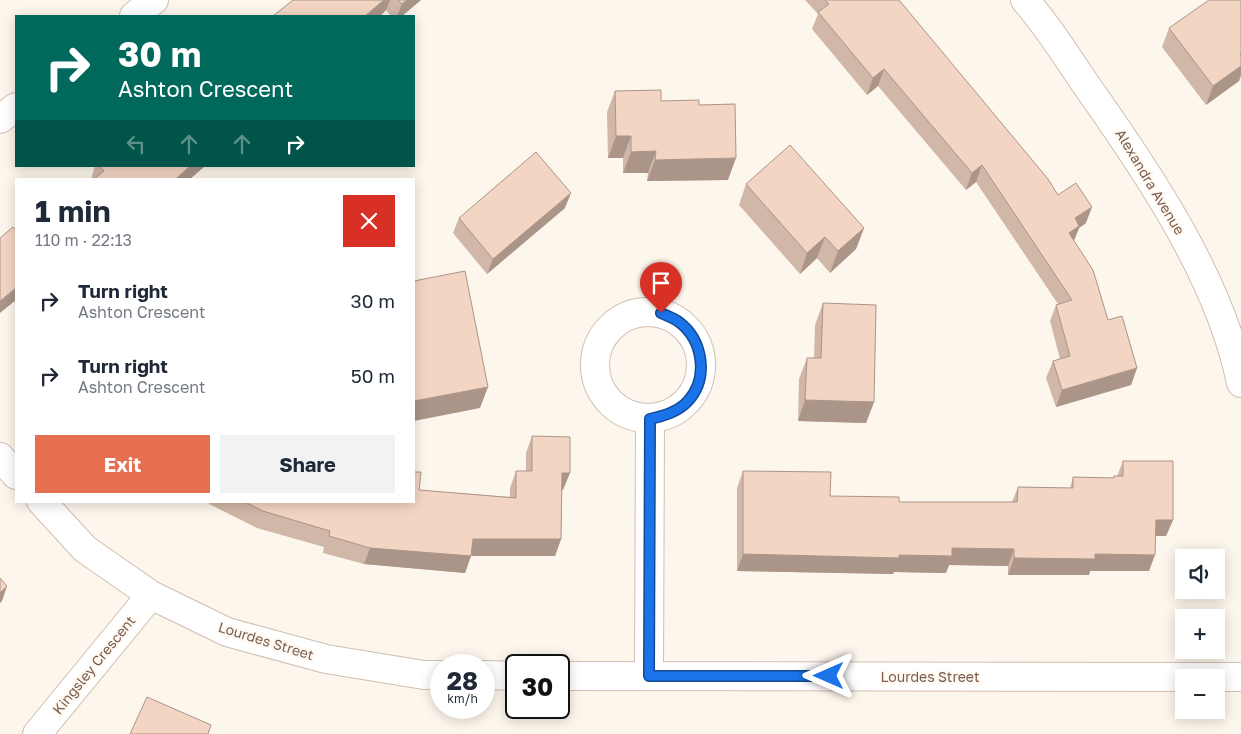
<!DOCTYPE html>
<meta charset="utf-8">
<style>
:root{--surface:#fff;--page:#f2f2f3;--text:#1f2937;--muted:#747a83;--accent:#e76f51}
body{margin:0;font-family:"Golos Text",sans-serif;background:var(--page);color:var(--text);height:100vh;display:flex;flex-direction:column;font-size:19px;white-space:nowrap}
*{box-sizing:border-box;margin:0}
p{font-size:16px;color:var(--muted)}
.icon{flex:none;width:28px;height:28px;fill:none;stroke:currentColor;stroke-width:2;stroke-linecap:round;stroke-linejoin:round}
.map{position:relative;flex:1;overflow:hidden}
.drawer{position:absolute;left:15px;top:178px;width:400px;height:325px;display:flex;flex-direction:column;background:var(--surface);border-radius:0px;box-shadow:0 2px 12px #0003}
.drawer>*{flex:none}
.banner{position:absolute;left:15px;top:15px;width:400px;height:152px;border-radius:0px;box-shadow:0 2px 12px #0003;background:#00695c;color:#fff;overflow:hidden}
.controls{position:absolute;left:1175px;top:549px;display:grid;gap:10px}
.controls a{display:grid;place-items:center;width:50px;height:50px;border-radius:0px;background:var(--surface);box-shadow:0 2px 12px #0003;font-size:25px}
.speed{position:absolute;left:430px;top:654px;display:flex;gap:10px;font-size:25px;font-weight:700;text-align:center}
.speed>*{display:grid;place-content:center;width:65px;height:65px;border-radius:50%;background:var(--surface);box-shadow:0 2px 12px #0003;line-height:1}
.speed small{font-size:12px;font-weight:400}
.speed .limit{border:2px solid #111;border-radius:8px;background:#fff;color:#111}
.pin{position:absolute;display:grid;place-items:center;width:42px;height:42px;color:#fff;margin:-51px -21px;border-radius:50% 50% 50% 0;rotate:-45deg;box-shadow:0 0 5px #0007}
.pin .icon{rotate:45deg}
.me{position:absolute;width:55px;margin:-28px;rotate:270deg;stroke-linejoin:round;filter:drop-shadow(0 0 4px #0008)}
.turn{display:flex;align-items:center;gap:18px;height:105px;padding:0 20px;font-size:22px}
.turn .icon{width:65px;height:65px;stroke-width:2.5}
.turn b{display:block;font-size:35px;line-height:42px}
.lanes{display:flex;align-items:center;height:48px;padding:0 20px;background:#0003;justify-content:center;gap:25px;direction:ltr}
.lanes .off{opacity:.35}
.round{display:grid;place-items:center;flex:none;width:52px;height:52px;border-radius:0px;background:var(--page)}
.headline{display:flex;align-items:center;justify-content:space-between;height:85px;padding:0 20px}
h1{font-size:30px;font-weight:700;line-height:38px}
.button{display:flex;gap:10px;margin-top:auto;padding:10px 20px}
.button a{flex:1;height:58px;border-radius:0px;background:var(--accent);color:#fff;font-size:20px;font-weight:700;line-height:58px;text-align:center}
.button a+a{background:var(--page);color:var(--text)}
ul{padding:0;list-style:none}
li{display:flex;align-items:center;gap:15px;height:75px;padding:0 20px}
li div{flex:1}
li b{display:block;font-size:19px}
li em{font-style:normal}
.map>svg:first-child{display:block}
</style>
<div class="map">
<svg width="1241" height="734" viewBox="0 0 1241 734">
<rect width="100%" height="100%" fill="#fdf6ec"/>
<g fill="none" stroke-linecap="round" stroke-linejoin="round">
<defs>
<g id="minor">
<path d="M 1025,0 C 1049,27 1068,59 1089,89 C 1149,174 1220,279 1241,383"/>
<path d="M 134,16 L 154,0"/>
<path d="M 0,119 L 16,107"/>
<circle cx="648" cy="365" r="53"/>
<path d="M 0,457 L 16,475"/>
<path d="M 41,501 L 85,549 L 151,595 L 227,632 L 326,659 L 424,675 L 441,675"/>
<path d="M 484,675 L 516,676"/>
<path d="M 559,676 L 1241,677"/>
<path d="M 649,676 L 650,419"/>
<path d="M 37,734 L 151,595"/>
</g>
</defs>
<use href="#minor" stroke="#d1beb0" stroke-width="30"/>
<use href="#minor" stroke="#fff" stroke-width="28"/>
</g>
<g fill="#d1b7a8">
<path d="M 293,0 L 421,0 L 402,16 L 391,16 L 386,10 L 380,16 L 273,16 Z"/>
<path d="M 805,0 L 899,0 L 1058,195 L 1086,223 L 1079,228 L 1074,241 L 1108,320 L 1137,368 L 1131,385 L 1056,407 L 1046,378 L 1053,361 L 1060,359 L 1050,321 L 1056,305 L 1058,304 L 976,182 L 966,190 L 878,86 L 867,95 L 812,29 L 818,14 Z"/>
<path d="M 1241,0 L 1241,75 L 1239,81 L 1206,105 L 1162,47 L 1169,28 Z"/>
<path d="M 615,91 L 661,101 L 699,105 L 728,180 L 647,181 L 648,173 L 623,173 L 623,158 L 608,158 L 607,112 Z"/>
<path d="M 95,166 L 205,166 L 190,179 L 91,179 Z"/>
<path d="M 746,184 L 864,228 L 856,249 L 830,273 L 817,258 L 800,274 L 739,205 Z"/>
<path d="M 565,208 L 487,274 L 453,233 L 459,218 Z"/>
<path d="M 823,303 L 874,402 L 866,423 L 798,421 L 799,379 L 807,358 L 814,358 L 815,325 Z"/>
<path d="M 532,436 L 563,490 L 562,490 L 561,539 L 555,556 L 471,556 L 465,573 L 364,564 L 323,553 L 324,547 L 257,528 L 209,504 L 210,501 L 414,501 L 419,490 L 510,497 L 510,488 L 516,471 L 526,471 L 526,453 Z"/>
<path d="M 1123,461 L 1173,520 L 1166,536 L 1156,536 L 1149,571 L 1090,571 L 1089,575 L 1008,575 L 1008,566 L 949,565 L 946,573 L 894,572 L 893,574 L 737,571 L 737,488 L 743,471 L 830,496 L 899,502 L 1012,502 L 1018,487 L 1070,488 L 1073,477 L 1113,478 L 1114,476 L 1117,476 Z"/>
</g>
<g fill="#aa9588">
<path d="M 384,0 L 390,0 L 386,10 L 380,16 L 365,16 Z"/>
<path d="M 407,0 L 421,0 L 402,16 L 397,16 L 402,4 Z"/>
<path d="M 1241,54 L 1241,75 L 1239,81 L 1206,105 L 1213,86 Z"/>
<path d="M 884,69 L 878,86 L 867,95 L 873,78 Z"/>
<path d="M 616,136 L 631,136 L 623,158 L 608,158 Z"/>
<path d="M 656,151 L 648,173 L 623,173 L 631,152 Z"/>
<path d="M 736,158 L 728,180 L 647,181 L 655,160 Z"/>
<path d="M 982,165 L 976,182 L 966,190 L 972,173 Z"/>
<path d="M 190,166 L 205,166 L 190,179 L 176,179 Z"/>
<path d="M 571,193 L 565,208 L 487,274 L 493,259 Z"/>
<path d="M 1092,207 L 1086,223 L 1079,228 L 1073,243 L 1063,250 L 1075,218 Z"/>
<path d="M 864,228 L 856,249 L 830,273 L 838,251 Z"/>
<path d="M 825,237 L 817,258 L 800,274 L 807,253 Z"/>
<path d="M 16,288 L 16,300 L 0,313 L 0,301 Z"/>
<path d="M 1137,368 L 1131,385 L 1056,407 L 1062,390 Z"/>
<path d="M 488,387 L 480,408 L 414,421 L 414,401 Z"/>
<path d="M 805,400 L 874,402 L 866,423 L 798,421 Z"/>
<path d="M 562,473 L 570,473 L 563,490 L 556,490 Z"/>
<path d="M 1156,520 L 1173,520 L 1166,536 L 1150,536 Z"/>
<path d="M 473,539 L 561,539 L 555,556 L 471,556 L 465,573 L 364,564 L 370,548 Z"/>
<path d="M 952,548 L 1014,549 L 1008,566 L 949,565 L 946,573 L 894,572 L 893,574 L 737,571 L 743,554 L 899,555 Z"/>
<path d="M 1095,554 L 1155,555 L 1149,571 L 1090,571 L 1089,575 L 1008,575 L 1014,558 Z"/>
<path d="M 7,586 L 2,601 L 0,603 L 0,593 Z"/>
</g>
<g fill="#f3d5c3" stroke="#aa9588">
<path d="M 293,0 L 384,0 L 365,16 L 273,16 Z"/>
<path d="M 398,0 L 407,0 L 402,4 Z"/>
<path d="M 825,0 L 899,0 L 1048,179 L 1058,195 L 1076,183 L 1092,207 L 1075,218 L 1079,226 L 1069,233 L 1093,270 L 1108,320 L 1122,316 L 1137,368 L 1062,390 L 1053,361 L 1070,356 L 1056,305 L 1072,300 L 982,165 L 972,173 L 884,69 L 873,78 L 818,12 L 829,4 Z"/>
<path d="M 1209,0 L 1241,0 L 1241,54 L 1240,54 L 1241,56 L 1241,66 L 1213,86 L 1169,28 Z"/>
<path d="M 661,90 L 661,101 L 699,100 L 699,105 L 735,104 L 736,158 L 655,160 L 656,151 L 631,152 L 631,136 L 616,136 L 615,91 Z"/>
<path d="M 790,145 L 864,228 L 838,251 L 825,237 L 807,253 L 746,184 Z"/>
<path d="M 536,152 L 571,193 L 493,259 L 459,218 Z"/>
<path d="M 100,166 L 190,166 L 176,179 L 94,179 L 104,171 Z"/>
<path d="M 13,227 L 16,230 L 16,288 L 0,301 L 0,238 Z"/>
<path d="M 465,271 L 488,387 L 414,401 L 414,281 Z"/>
<path d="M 823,303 L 876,305 L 874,402 L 805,400 L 807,358 L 821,358 Z"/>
<path d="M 532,436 L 570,437 L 570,473 L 562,473 L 561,539 L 473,539 L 471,556 L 370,548 L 329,536 L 330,531 L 263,511 L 243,501 L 414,501 L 414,472 L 421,472 L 419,490 L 516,498 L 516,471 L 532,471 Z"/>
<path d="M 1123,461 L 1173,461 L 1173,520 L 1156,520 L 1155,555 L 1095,554 L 1095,559 L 1014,558 L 1014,549 L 952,548 L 952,556 L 899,555 L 899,558 L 743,554 L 743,471 L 831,472 L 830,496 L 899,497 L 899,502 L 1017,502 L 1018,487 L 1073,488 L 1073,477 L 1114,478 L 1114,476 L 1123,476 Z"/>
<path d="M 0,578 L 7,586 L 0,593 Z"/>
<path d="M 147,697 L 211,725 L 208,734 L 130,734 Z"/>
</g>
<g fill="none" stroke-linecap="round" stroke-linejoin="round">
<defs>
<path id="route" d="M 661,313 C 667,316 674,318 679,322 C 703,340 709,378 688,401 C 678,412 663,416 650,419 L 649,676 L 829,676"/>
</defs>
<use href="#route" stroke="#114b97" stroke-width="12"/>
<use href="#route" stroke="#1a73e8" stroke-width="9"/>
</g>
<g text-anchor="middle" stroke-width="5" stroke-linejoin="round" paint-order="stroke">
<g font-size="14" fill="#7a5c4d" stroke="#fffaf3">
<text transform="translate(1150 182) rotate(59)" y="5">Alexandra Avenue</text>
<text transform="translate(266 641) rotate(17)" y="5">Lourdes Street</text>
<text transform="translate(94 665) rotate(-51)" y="5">Kingsley Crescent</text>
<text x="930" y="682">Lourdes Street</text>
</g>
</g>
</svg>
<div class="controls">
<a><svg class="icon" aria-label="sound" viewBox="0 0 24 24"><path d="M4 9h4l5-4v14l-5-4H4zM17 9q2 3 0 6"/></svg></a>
<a>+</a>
<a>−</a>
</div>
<div class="speed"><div>28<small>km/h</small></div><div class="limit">30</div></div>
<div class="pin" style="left:661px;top:313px;background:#d93025"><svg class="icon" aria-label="arrive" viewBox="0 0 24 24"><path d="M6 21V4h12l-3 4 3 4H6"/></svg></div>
<svg class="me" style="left:829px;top:676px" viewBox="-20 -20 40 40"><path d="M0-17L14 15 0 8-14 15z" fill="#1a73e8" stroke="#fff" stroke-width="4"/></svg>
<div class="banner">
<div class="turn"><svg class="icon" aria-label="right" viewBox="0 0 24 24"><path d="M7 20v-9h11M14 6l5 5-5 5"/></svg><div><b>30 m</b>Ashton Crescent</div></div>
<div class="lanes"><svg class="icon off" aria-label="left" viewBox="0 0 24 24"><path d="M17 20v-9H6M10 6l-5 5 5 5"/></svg><svg class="icon off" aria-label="ahead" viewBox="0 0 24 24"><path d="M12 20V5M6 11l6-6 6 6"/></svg><svg class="icon off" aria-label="ahead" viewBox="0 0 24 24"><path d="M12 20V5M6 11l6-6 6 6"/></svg><svg class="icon" aria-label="right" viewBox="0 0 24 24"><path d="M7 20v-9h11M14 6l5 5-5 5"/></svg></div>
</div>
<section class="drawer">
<div class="headline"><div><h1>1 min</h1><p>110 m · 22:13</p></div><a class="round" style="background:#d93025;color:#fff"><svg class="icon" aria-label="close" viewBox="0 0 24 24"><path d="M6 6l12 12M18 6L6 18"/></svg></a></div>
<ul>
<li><svg class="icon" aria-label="right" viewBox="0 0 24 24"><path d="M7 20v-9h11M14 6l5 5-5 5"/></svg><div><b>Turn right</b><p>Ashton Crescent</p></div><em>30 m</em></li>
<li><svg class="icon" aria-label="right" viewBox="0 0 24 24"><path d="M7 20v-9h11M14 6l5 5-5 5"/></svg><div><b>Turn right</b><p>Ashton Crescent</p></div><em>50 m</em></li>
</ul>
<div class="button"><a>Exit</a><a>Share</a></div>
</section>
</div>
